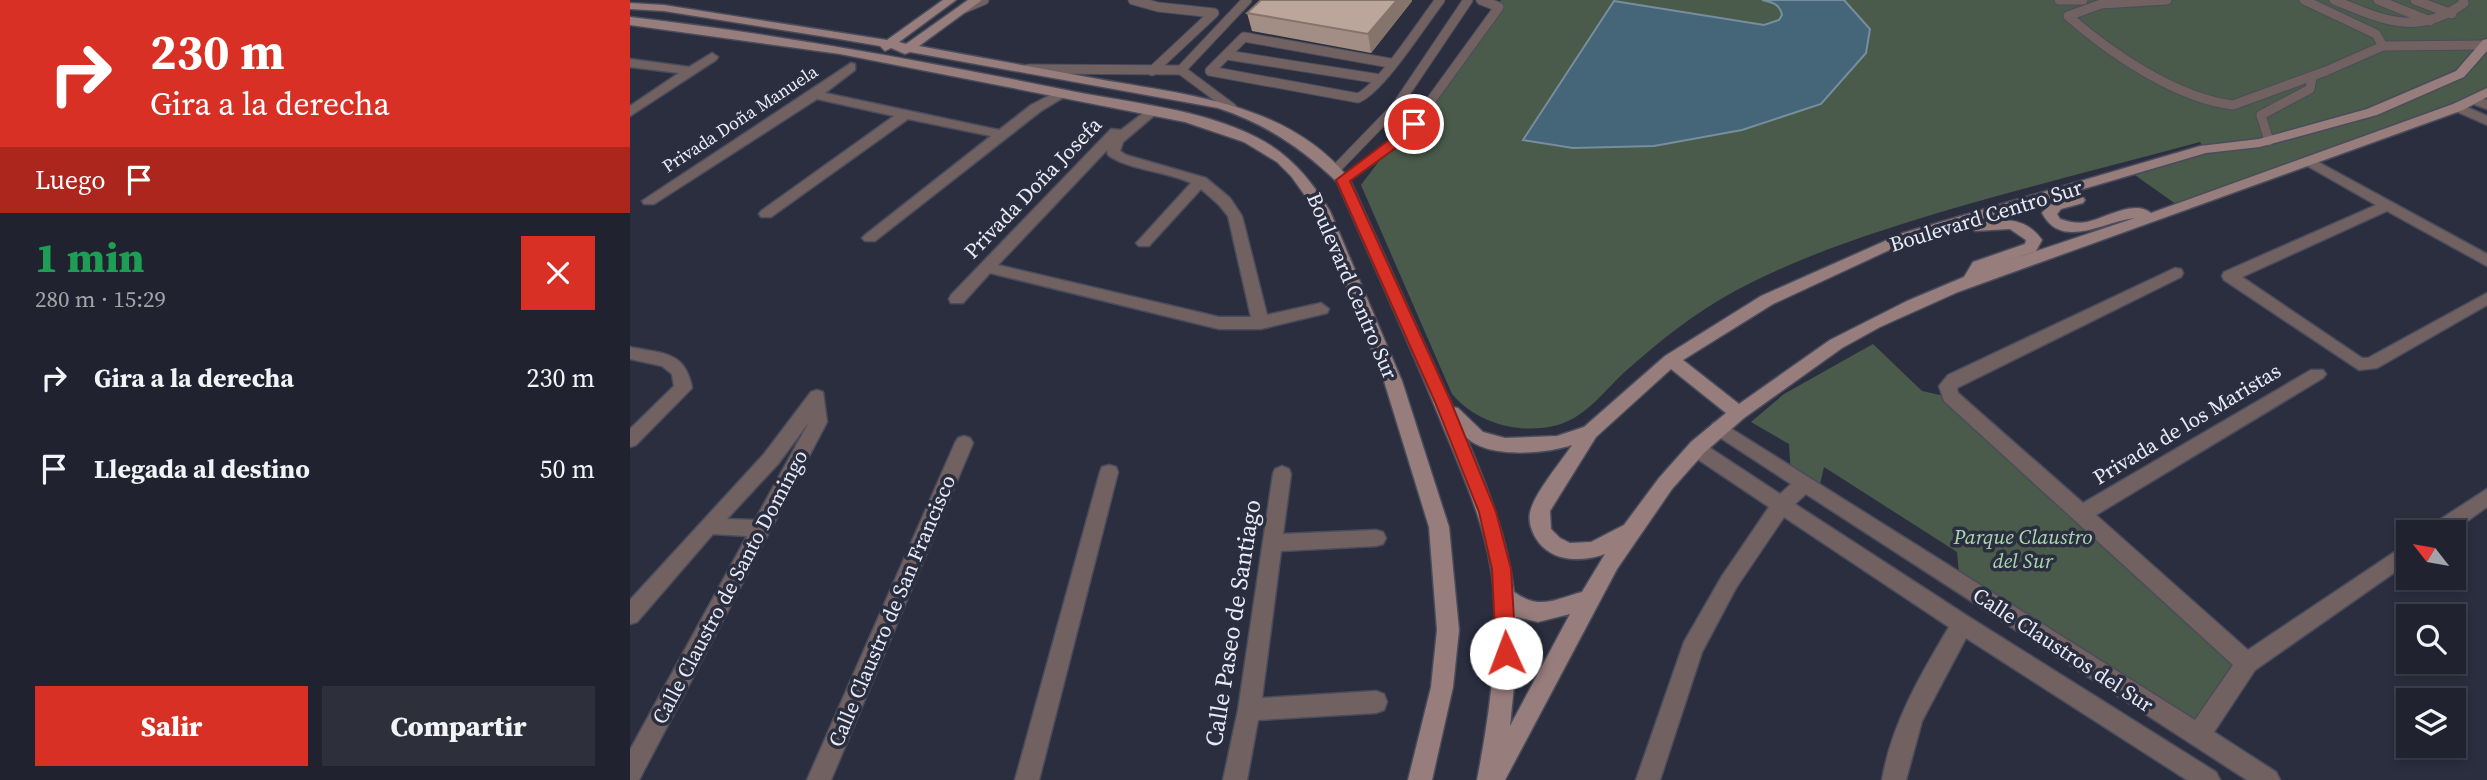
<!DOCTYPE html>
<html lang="es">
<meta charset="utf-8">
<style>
:root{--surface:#20222f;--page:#2d2f3b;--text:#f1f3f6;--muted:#a2a4aa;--line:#3d3f4b;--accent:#d93025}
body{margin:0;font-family:"Source Serif 4",serif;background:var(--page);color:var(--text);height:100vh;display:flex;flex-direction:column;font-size:26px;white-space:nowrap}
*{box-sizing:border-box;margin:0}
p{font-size:23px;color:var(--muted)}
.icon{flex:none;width:38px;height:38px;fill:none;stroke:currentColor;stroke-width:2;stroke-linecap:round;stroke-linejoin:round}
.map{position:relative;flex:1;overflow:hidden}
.drawer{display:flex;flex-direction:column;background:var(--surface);width:630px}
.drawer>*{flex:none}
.hud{background:#d93025;color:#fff;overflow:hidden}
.needle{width:46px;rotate:301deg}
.tools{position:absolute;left:1766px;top:520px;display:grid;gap:14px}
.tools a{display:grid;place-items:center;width:70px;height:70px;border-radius:0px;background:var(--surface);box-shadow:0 4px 10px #0003,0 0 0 2px var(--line);font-size:35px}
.pin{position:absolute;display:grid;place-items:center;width:60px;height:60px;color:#fff;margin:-30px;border:4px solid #fff;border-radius:50%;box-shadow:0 2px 7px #0007}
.me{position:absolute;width:77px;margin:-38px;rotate:358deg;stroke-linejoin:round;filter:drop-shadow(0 0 5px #0008)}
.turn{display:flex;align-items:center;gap:24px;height:147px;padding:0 35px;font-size:32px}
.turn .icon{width:91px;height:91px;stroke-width:2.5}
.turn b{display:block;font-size:49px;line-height:60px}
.then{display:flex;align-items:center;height:66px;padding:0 35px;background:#0003;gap:14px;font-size:26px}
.round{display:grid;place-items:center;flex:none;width:74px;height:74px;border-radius:0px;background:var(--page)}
.head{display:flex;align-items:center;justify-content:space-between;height:119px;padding:0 35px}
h1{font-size:42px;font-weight:800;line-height:52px;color:#1e9e55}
.button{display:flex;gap:14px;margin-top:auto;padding:14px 35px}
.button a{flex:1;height:80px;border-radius:0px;background:var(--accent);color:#fff;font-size:28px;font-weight:800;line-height:80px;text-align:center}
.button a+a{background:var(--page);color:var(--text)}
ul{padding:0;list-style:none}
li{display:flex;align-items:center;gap:21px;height:91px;padding:0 35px}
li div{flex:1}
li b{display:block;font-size:26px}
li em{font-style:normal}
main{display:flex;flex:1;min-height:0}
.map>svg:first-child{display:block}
</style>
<main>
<section class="drawer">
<div class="hud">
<div class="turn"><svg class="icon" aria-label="right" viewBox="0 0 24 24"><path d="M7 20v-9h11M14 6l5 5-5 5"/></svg><div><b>230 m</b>Gira a la derecha</div></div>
<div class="then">Luego<svg class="icon" aria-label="arrive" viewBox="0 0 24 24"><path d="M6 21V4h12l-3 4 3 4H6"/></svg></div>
</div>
<div class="head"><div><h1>1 min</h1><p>280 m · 15:29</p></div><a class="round" style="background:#d93025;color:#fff"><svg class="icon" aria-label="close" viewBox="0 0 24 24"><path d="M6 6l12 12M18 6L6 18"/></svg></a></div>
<ul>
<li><svg class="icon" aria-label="right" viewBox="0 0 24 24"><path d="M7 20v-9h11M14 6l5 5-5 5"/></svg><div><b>Gira a la derecha</b></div><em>230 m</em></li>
<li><svg class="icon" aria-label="arrive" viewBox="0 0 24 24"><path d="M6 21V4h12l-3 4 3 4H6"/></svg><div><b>Llegada al destino</b></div><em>50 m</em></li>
</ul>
<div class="button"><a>Salir</a><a>Compartir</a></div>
</section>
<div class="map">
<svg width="1857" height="780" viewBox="0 0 1857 780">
<rect width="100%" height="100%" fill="#2b2e3f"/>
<g fill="#4a5b4b">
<path d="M 871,0 L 1857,0 L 1857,92 L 1550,207 L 1502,173 L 1574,149 L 1570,142 C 1489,164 1408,184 1328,207 C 1251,230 1176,253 1105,291 C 1066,312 1031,340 998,369 C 975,389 958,416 928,425 C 890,435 848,424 822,394 L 731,185 Z"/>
<path d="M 1243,344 L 1292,391 L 1319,397 L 1617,663 L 1568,736 L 1330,584 L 1327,552 L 1194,467 L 1188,493 L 1161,476 L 1159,444 L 1121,422 L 1154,394 Z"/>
</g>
<path fill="#456679" stroke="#768e9e" stroke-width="2" d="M 1132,0 L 1214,0 L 1240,29 L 1236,53 L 1191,104 L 1112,130 L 1024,146 L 943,148 L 893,140 L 984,1 L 1134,25 L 1149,20 L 1152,15 C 1150,4 1142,2 1132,0 Z"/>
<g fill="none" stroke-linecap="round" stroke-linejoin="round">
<defs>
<g id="lane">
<path d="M 503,0 L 528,7 L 584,13 L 522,71"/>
<path d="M 1429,0 L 1453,0"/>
<path d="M 1537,0 L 1471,4 L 1438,16 C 1480,53 1546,98 1603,105 L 1696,71 L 1753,46 L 1746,34 L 1674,0"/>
<path d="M 1704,0 C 1753,20 1787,37 1834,3 L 1833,0"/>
<path d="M 1748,0 L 1800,21"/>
<path d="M 1785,0 L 1822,14"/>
<path d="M 335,8 L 354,0"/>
<path d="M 1753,46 L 1855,45"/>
<path d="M 597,55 L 750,79"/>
<path d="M 760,63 L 614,37 L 580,71 L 728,98 C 752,87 792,23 810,0"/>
<path d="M 398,69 L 551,70 L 602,108"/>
<path d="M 551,70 L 617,0"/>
<path d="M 1639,141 L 1631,115 L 1680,89 L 1682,78"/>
<path d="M 704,171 L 766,107 L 838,0"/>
<path d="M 713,180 L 774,137 L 784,124 L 869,7 L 851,0"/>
</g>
<g id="street">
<path d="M 82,53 L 88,57 L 86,60 L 0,116 L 0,106 L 49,73 L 0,67 L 0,59 L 59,67 Z"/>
<path d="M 221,63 L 225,64 L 225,70 L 195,93 L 369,130 L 401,105 L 428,91 L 433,90 L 439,94 L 411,111 L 245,241 L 235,241 L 232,238 L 235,235 L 361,136 L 278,119 L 141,217 L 131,217 L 129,214 L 131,211 L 264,116 L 187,99 L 24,204 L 14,204 L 12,201 Z"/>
<path d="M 1845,96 L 1857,100 L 1857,109 L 1840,103 L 1840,97 Z"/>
<path d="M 1828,103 L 1857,116 L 1857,125 L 1823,110 L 1821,107 Z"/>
<path d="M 521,107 L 526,108 L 526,114 L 493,142 L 490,151 L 496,155 L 576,178 L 600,198 L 612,216 L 637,315 L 691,303 L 699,309 L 697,313 L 631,329 L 589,329 L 360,273 L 333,303 L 321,303 L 319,299 L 321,295 L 481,129 L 491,130 ZM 477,150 L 478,155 C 498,170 536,171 561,183 L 509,240 L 506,243 L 509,246 L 519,246 L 571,189 L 589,205 L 598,216 L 621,317 L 589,317 L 368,265 Z"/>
<path d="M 1679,157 L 1857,254 L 1857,266 L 1757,211 L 1612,277 L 1732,358 L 1738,358 L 1857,293 L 1857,305 L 1747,368 L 1729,370 L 1594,280 L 1592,276 L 1594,272 L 1746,205 L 1674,164 L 1674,158 Z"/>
<path d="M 1545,268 L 1551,269 L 1553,273 L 1551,277 L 1327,388 L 1328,393 L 1453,503 L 1681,370 L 1693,370 L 1696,374 L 1693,378 L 1466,515 L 1618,650 L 1778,543 L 1778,563 L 1625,670 L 1584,732 L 1646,772 L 1650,780 L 1617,780 L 1176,494 L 1165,504 L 1339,617 L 1586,772 L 1590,780 L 1557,780 L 1336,638 L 1292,721 L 1276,780 L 1252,780 C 1262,723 1290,676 1319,627 L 1154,517 L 1106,588 L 1072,652 L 1030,780 L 1006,780 L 1054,642 L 1092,576 L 1139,507 L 1060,454 L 1058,449 L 1060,444 L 1067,442 L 1074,444 L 1150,494 L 1161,484 L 1083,433 L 1080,428 L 1083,423 L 1089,421 L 1565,720 L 1603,665 L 1314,401 L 1309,386 L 1318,375 Z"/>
<path d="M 0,347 C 32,354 55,350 62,388 L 6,445 L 0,447 L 0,429 L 44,386 L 42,374 L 32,366 L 0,359 Z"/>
<path d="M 187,390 L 193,392 L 197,422 L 9,780 L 0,780 L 0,750 L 117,536 L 83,534 L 7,622 L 0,624 L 0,600 L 134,454 L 181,392 ZM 179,422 L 125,520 L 97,519 L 148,464 Z"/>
<path d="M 334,436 L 340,438 L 343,443 L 201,780 L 177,780 L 325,443 L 328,438 Z"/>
<path d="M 479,465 L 486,467 L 488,472 L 409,780 L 385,780 L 470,472 L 472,467 Z"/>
<path d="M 652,466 L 659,469 L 661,474 L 653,534 L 746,530 L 753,532 L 756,538 L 753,544 L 746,546 L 651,551 L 632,698 L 746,691 L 754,694 L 757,702 L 754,710 L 746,713 L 628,720 L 617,780 L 593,780 L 608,710 L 643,474 L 645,469 Z"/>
<path d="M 1857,489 L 1857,507 L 1822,532 L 1797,532 L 1800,526 Z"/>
</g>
<g id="secondary">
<path d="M 313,0 L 326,0 L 269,42 L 276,44 L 338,0 L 352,0 L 289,46 C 348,57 408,68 468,79 C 557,95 660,103 720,180 L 823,407 L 828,408 L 853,432 L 875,438 L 927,436 L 954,427 L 1035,356 L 1131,296 L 1273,233 L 1570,146 L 1629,139 L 1737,109 L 1826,71 L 1853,40 L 1857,39 L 1857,51 L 1834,77 L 1747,115 L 1630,147 L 1576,153 L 1283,239 L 1143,304 L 1053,360 L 1109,404 L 1200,340 L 1277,301 L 1334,277 L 1343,262 L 1395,244 L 1396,240 L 1380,229 L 1345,231 L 1343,228 L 1345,225 C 1371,218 1395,216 1412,240 L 1406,251 L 1377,261 L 1505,218 C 1474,221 1432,251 1412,213 C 1421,201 1438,195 1453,197 L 1455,200 L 1453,203 L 1431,209 L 1427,214 L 1430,219 C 1439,222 1448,224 1457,222 C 1475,218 1505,199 1521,213 L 1823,104 L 1857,88 L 1857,97 L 1833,110 L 1328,292 L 1250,327 L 1212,348 L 1114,418 L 1075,452 L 1042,489 L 987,569 L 875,780 L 847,780 C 859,717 868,655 864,591 C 859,534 836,482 814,429 C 781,346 743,264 707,182 C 672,148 634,123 588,108 L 280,52 L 275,54 L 261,48 L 255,51 L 250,46 L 209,39 L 34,11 L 0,9 L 0,3 L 34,5 L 257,40 ZM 1041,369 L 1096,413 L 1061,442 L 1029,478 L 994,525 L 961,542 L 940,543 L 930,538 L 921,529 L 920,511 L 966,437 ZM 836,437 C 858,459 915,454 942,445 C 930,463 907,490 901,509 C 898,517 900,527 904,535 C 918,562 949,563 975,554 L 952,592 C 923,600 910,610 884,592 C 877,537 858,488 836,437 ZM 940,614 L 880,726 L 885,675 L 886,617 L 908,622 Z"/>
<path d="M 0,17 C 148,34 294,61 441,91 C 501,103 571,109 626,137 C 660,154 681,180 700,211 L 772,381 L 819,527 L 829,630 L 823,687 L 802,780 L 778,780 L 801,687 L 807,630 L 799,527 L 754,381 L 686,211 L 661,176 L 647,162 L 614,142 L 555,122 L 210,54 L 0,25 Z"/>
</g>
</defs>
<use href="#lane" stroke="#494c5c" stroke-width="11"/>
<use href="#street" stroke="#494c5c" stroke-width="3"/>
<use href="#secondary" stroke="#494c5c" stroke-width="3"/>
<use href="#lane" stroke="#726161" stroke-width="9"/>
<use href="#street" fill="#726161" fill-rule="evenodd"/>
<use href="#secondary" fill="#977d7c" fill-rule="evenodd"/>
</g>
<path fill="#a28e84" d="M 631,0 L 782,0 L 782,1 L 741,53 L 622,31 L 617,13 Z"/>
<path fill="#84746c" d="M 767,0 L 782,0 L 782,1 L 741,53 L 738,34 Z"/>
<path fill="#bca59a" stroke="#84746c" stroke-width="2" d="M 631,0 L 767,0 L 738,34 L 617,13 Z"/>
<path fill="#d93025" stroke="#8d1f18" stroke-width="2" d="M 784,121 L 790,124 L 778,139 L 720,181 L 821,402 L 866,512 L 881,569 L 886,653 L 883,659 L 876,662 L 869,659 L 866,653 L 862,569 L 849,512 L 805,402 L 706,180 Z"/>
<g text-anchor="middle" stroke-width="7" stroke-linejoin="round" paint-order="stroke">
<g font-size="18" fill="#e8ebf6" stroke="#2b2e3f">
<text transform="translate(110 119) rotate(-33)" y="6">Privada Doña Manuela</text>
</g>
<g font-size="21" fill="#e8ebf6" stroke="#2b2e3f">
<text transform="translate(403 188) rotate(-46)" y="7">Privada Doña Josefa</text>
<text transform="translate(1356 216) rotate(-17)" y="7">Boulevard Centro Sur</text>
<text transform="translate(722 286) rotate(67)" y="7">Boulevard Centro Sur</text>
<text transform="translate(1557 424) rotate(-31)" y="7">Privada de los Maristas</text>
<text transform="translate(100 587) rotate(-62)" y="7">Calle Claustro de Santo Domingo</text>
<text transform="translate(262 611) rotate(-67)" y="7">Calle Claustro de San Francisco</text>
<text transform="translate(1433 650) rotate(33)" y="7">Calle Claustros del Sur</text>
</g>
<g font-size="21" font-style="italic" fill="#aad9ac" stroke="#2b2e3f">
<text x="1393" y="544">Parque Claustro<tspan x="1393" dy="24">del Sur</tspan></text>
</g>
<g font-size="24" fill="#e8ebf6" stroke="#2b2e3f">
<text transform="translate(603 623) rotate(-81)" y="8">Calle Paseo de Santiago</text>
</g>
</g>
</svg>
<div class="tools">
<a><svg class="needle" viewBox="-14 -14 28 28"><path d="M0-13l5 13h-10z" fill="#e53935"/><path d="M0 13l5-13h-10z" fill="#a2a4aa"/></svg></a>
<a><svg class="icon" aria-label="search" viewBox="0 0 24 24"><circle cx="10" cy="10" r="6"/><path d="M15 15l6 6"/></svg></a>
<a><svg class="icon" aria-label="layers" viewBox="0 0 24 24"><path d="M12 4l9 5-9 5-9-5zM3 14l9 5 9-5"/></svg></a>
</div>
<div class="pin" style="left:784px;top:124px;background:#d93025"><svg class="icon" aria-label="arrive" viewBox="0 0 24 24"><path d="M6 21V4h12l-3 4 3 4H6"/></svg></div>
<svg class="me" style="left:876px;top:653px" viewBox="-20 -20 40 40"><circle r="19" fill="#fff"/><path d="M0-13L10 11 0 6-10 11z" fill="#d93025"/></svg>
</div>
</main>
